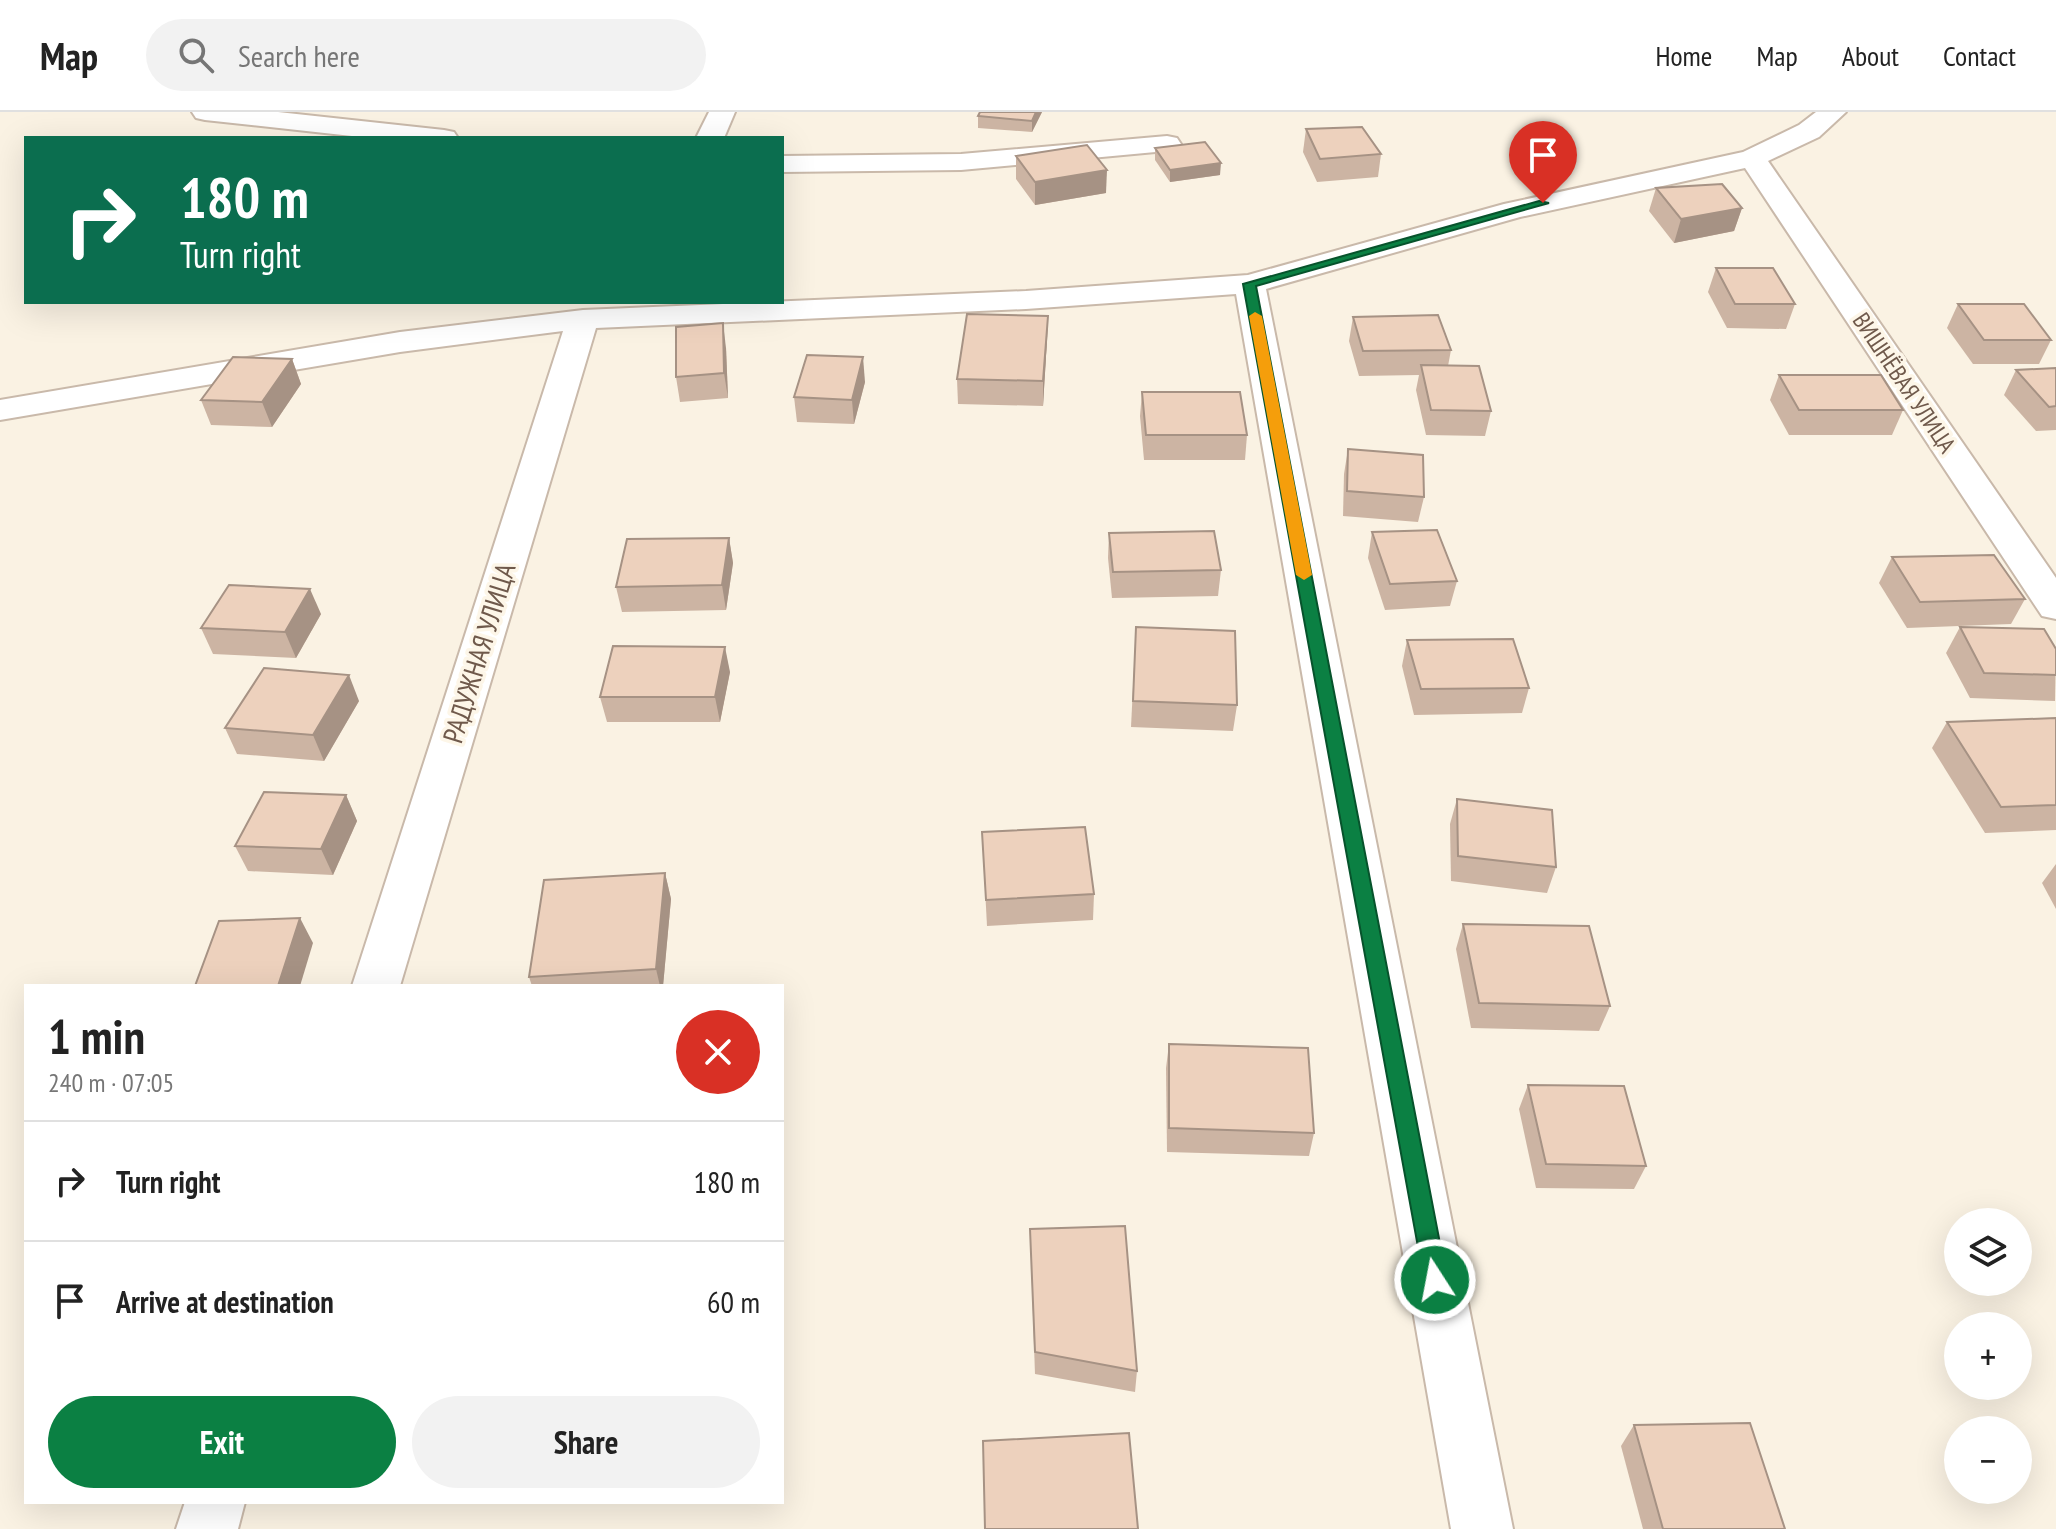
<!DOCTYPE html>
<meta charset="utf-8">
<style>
:root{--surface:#fff;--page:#f2f2f2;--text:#222;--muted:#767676;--line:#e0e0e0;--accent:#0b8043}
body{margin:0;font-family:"PT Sans Narrow",sans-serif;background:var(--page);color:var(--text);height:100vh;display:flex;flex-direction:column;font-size:30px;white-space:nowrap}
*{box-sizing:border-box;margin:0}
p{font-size:26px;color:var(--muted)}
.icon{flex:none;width:44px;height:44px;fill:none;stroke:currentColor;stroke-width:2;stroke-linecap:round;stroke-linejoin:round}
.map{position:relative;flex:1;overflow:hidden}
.panel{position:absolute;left:24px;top:872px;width:760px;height:520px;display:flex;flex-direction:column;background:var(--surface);border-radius:0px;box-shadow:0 8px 32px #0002}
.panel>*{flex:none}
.banner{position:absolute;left:24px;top:24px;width:760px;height:168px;border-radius:0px;box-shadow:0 8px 32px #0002;background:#0b6e4f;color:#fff;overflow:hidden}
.tools{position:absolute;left:1944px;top:1096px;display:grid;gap:16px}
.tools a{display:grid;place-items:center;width:88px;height:88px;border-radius:50%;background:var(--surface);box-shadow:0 8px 32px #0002;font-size:40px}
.pin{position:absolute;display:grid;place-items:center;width:68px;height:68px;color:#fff;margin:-82px -34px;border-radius:50% 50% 50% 0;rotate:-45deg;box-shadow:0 0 8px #0007}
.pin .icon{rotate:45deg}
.me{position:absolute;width:88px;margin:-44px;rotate:349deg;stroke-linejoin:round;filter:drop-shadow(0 0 6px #0008)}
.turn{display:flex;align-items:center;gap:28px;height:168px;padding:0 24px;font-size:36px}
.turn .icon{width:104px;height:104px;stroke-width:2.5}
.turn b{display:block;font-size:56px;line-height:68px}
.round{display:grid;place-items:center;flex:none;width:84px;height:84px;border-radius:42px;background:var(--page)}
.overview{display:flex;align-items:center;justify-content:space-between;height:136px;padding:0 24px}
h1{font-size:48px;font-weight:600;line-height:60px}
.primary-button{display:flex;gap:16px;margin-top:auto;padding:16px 24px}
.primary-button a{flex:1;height:92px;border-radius:48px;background:var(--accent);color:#fff;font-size:32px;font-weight:600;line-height:92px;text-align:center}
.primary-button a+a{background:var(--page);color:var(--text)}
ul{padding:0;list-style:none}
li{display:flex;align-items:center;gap:24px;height:120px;padding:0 24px;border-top:2px solid var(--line)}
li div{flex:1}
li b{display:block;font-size:30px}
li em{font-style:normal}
header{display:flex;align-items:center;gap:48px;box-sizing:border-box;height:112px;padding:0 40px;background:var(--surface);border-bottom:2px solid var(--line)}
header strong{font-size:38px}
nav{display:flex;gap:44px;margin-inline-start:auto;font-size:28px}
.search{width:560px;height:72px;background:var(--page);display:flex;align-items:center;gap:20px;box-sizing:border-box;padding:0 28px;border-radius:44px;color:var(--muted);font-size:30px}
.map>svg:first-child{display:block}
</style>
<header>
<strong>Map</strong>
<div class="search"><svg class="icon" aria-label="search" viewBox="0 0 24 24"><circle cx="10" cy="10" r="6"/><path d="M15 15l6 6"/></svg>Search here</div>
<nav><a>Home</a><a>Map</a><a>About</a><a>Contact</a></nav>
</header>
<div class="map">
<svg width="2056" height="1417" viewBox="0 0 2056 1417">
<rect width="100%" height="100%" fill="#faf2e3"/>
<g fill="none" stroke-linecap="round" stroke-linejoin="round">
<defs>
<g id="minor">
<path d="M 192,0 L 278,0 L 444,18 L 454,20 L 458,26 L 370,26 L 205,8 L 196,6 Z"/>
<path d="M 709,0 L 735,0 L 724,26 L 696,26 Z"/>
<path d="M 1816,0 L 1846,0 L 1819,25 L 1768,49 L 2056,466 L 2056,507 L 2042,504 L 1745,56 L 1520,105 L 1266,177 L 1513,1417 L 1451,1417 L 1236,182 L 1026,197 L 596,216 L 400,874 L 352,874 L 563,219 L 400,240 L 0,308 L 0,288 L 400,220 L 583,198 L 1026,179 L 1248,163 L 1504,92 L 1743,40 L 1799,13 Z"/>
<path d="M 1167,24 L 1177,26 L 1181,32 L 1177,38 L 961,58 L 782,60 L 782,44 L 961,42 Z"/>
<path d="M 185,1390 L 245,1390 L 238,1417 L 176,1417 Z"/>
</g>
</defs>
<use href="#minor" stroke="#c9b9aa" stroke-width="4"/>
<use href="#minor" fill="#fff" fill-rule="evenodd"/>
</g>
<g fill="#ccb4a3">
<path d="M 980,0 L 1042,0 L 1032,20 L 978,16 L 978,4 Z"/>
<path d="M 1306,17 L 1381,42 L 1378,65 L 1317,70 L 1303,40 Z"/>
<path d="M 1155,36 L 1220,63 L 1170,70 L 1155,48 Z"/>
<path d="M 1016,44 L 1106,81 L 1035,93 L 1016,67 Z"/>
<path d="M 1656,76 L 1742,96 L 1734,119 L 1674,131 L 1649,99 Z"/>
<path d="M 1716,156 L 1795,192 L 1786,217 L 1727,216 L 1708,180 Z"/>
<path d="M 1958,192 L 2051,228 L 2039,252 L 1973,252 L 1947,216 Z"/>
<path d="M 1048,204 L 1047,228 L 1043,294 L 958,292 L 957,267 Z"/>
<path d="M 1353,205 L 1451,238 L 1448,254 L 1491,299 L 1485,324 L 1426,323 L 1416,278 L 1419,263 L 1359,264 L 1349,229 Z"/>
<path d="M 726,236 L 728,286 L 680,290 L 676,265 Z"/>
<path d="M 292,247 L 301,272 L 272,315 L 211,313 L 201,288 Z"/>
<path d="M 2056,256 L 2056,318 L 2036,319 L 2004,283 L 2016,258 Z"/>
<path d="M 1779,263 L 1903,298 L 1892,323 L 1789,323 L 1770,288 Z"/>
<path d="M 865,270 L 854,312 L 797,310 L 794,285 Z"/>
<path d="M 1142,280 L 1247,323 L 1245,348 L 1144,348 L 1140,304 Z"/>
<path d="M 1348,337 L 1424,385 L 1418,410 L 1343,404 L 1344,362 Z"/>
<path d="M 1372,420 L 1457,469 L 1450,494 L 1385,498 L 1368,446 Z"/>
<path d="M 1109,421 L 1221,458 L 1218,484 L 1112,486 L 1108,446 Z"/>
<path d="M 729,426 L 733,451 L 726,498 L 622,500 L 616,475 Z"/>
<path d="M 1892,445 L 2025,487 L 2011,512 L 1907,516 L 1879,471 Z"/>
<path d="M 321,502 L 296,546 L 213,542 L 201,516 Z"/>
<path d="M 1136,515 L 1237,593 L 1233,619 L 1131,615 Z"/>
<path d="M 1960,515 L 2056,537 L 2055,589 L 1970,586 L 1946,541 Z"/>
<path d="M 1407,528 L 1529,576 L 1522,601 L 1414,603 L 1402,554 Z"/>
<path d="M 730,560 L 720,610 L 607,610 L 600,585 Z"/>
<path d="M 359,589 L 324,649 L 237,642 L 225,616 Z"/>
<path d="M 2056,606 L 2056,718 L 1985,721 L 1932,636 L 1947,610 Z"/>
<path d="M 346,683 L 357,709 L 333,763 L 248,759 L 235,734 Z"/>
<path d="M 1457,687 L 1556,755 L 1547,781 L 1451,769 L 1450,712 Z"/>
<path d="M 982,720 L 1094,782 L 1093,808 L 987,814 Z"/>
<path d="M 2056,752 L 2056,797 L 2042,771 Z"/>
<path d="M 665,761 L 671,787 L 663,874 L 532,874 L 529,865 Z"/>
<path d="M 1463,812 L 1610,894 L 1599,919 L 1471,916 L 1456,837 Z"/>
<path d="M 1169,932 L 1314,1021 L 1309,1044 L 1167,1040 L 1166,956 Z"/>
<path d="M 1528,973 L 1646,1054 L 1634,1077 L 1536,1076 L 1519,997 Z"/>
<path d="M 1030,1117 L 1137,1259 L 1135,1280 L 1035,1262 Z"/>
<path d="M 1634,1313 L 1785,1417 L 1643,1417 L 1621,1334 Z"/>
</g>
<g fill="#a69284">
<path d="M 1036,0 L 1042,0 L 1032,20 L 1032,9 Z"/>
<path d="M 1221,51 L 1220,63 L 1170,70 L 1170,58 Z"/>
<path d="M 1107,58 L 1106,81 L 1035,93 L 1035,70 Z"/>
<path d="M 1742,96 L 1734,119 L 1674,131 L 1681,107 Z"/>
<path d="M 1048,204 L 1047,228 L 1043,294 L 1043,269 Z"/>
<path d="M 723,211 L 726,236 L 728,286 L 724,261 Z"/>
<path d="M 863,245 L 865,270 L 854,312 L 852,288 Z"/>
<path d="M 292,247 L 301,272 L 272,315 L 262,290 Z"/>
<path d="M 729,426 L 733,451 L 726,498 L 722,473 Z"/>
<path d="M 310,477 L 321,502 L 296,546 L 285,520 Z"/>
<path d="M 725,535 L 730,560 L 720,610 L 715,585 Z"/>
<path d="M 349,563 L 359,589 L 324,649 L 313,623 Z"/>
<path d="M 346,683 L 357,709 L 333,763 L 321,737 Z"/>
<path d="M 665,761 L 671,787 L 663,874 L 660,874 L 656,857 Z"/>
<path d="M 300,806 L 313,831 L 300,874 L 278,874 Z"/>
</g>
<g fill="#edd1bd" stroke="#a69284" stroke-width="2">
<path d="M 980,0 L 1036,0 L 1032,9 L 978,4 Z"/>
<path d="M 1362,15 L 1381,42 L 1320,47 L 1306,17 Z"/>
<path d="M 1205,30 L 1221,51 L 1170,58 L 1155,36 Z"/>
<path d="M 1087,33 L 1107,58 L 1035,70 L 1016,44 Z"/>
<path d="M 1722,72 L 1742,96 L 1681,107 L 1656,76 Z"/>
<path d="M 1716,156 L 1773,156 L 1795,192 L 1735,192 Z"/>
<path d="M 1958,192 L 2024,192 L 2051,228 L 1984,228 Z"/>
<path d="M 967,202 L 1048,204 L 1043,269 L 957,267 Z"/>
<path d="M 1438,203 L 1451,238 L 1363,239 L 1353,205 Z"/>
<path d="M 723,211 L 724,261 L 676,265 L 676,215 Z"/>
<path d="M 807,243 L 863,245 L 852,288 L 794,285 Z"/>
<path d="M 233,245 L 292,247 L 262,290 L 201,288 Z"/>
<path d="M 1421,253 L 1479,254 L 1491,299 L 1431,298 Z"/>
<path d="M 2056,256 L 2056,294 L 2049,295 L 2016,258 Z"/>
<path d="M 1779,263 L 1881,263 L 1903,298 L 1799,298 Z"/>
<path d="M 1142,280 L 1240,280 L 1247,323 L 1146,323 Z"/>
<path d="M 1348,337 L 1423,343 L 1424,385 L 1347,379 Z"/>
<path d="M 1437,418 L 1457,469 L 1390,472 L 1372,420 Z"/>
<path d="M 1214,419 L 1221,458 L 1113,460 L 1109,421 Z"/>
<path d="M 729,426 L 722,473 L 616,475 L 627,427 Z"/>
<path d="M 1994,443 L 2025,487 L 1920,490 L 1892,445 Z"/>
<path d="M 229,473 L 310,477 L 285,520 L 201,516 Z"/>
<path d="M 1136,515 L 1235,519 L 1237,593 L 1133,589 Z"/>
<path d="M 1960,515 L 2044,517 L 2056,537 L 2056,563 L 1984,561 Z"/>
<path d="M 1513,527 L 1529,576 L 1421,577 L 1407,528 Z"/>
<path d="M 613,534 L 725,535 L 715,585 L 600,585 Z"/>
<path d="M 264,556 L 349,563 L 313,623 L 225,616 Z"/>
<path d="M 2056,606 L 2056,693 L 2001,695 L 1947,610 Z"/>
<path d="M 264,680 L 346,683 L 321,737 L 235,734 Z"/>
<path d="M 1457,687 L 1552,698 L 1556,755 L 1458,744 Z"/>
<path d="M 1085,715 L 1094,782 L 986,788 L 982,720 Z"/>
<path d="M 665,761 L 656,857 L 529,865 L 544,768 Z"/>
<path d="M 300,806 L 278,874 L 195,874 L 219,809 Z"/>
<path d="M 1463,812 L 1589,814 L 1610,894 L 1479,891 Z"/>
<path d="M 1169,932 L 1308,936 L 1314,1021 L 1169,1016 Z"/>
<path d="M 1528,973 L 1624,974 L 1646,1054 L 1546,1052 Z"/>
<path d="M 1125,1114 L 1137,1259 L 1035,1240 L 1030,1117 Z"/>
<path d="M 1750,1311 L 1785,1417 L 1663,1417 L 1634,1313 Z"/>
<path d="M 1129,1321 L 1138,1417 L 985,1417 L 983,1329 Z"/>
</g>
<path fill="#0b8043" stroke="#07532c" stroke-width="2" d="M 1539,89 L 1549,91 L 1256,174 L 1447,1168 L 1444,1175 L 1435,1179 L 1427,1175 L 1424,1168 L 1243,172 Z"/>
<path fill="#f59e0b" d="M 1255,200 L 1262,204 L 1312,463 L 1304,468 L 1296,463 L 1249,204 Z"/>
<g text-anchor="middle" stroke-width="7" stroke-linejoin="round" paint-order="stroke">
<g font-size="24" fill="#6f594b" stroke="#fdf6e8">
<text transform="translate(1904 271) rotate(56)" y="8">ВИШНЁВАЯ УЛИЦА</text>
</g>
<g font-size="28" fill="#6f594b" stroke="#fdf6e8">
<text transform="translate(479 541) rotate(-73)" y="10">РАДУЖНАЯ УЛИЦА</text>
</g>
</g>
</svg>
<div class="tools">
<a><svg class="icon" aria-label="layers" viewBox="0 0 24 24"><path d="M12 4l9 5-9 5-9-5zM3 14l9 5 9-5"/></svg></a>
<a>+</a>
<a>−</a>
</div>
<div class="pin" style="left:1543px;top:91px;background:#d93025"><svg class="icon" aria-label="arrive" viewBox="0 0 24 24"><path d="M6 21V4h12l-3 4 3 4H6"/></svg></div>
<svg class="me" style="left:1435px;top:1168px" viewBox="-20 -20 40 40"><circle r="17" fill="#0b8043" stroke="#fff" stroke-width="3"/><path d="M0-11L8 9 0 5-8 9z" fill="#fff"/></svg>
<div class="banner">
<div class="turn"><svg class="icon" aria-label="right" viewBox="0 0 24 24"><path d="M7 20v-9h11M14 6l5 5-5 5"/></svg><div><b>180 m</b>Turn right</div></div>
</div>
<section class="panel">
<div class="overview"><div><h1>1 min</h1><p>240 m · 07:05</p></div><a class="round" style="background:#d93025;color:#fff"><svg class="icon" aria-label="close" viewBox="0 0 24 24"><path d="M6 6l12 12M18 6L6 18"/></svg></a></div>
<ul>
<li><svg class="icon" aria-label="right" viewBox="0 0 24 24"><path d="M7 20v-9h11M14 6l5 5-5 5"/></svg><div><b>Turn right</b></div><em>180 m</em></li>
<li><svg class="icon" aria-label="arrive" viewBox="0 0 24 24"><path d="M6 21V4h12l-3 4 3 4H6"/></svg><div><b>Arrive at destination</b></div><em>60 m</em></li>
</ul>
<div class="primary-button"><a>Exit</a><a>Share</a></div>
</section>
</div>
